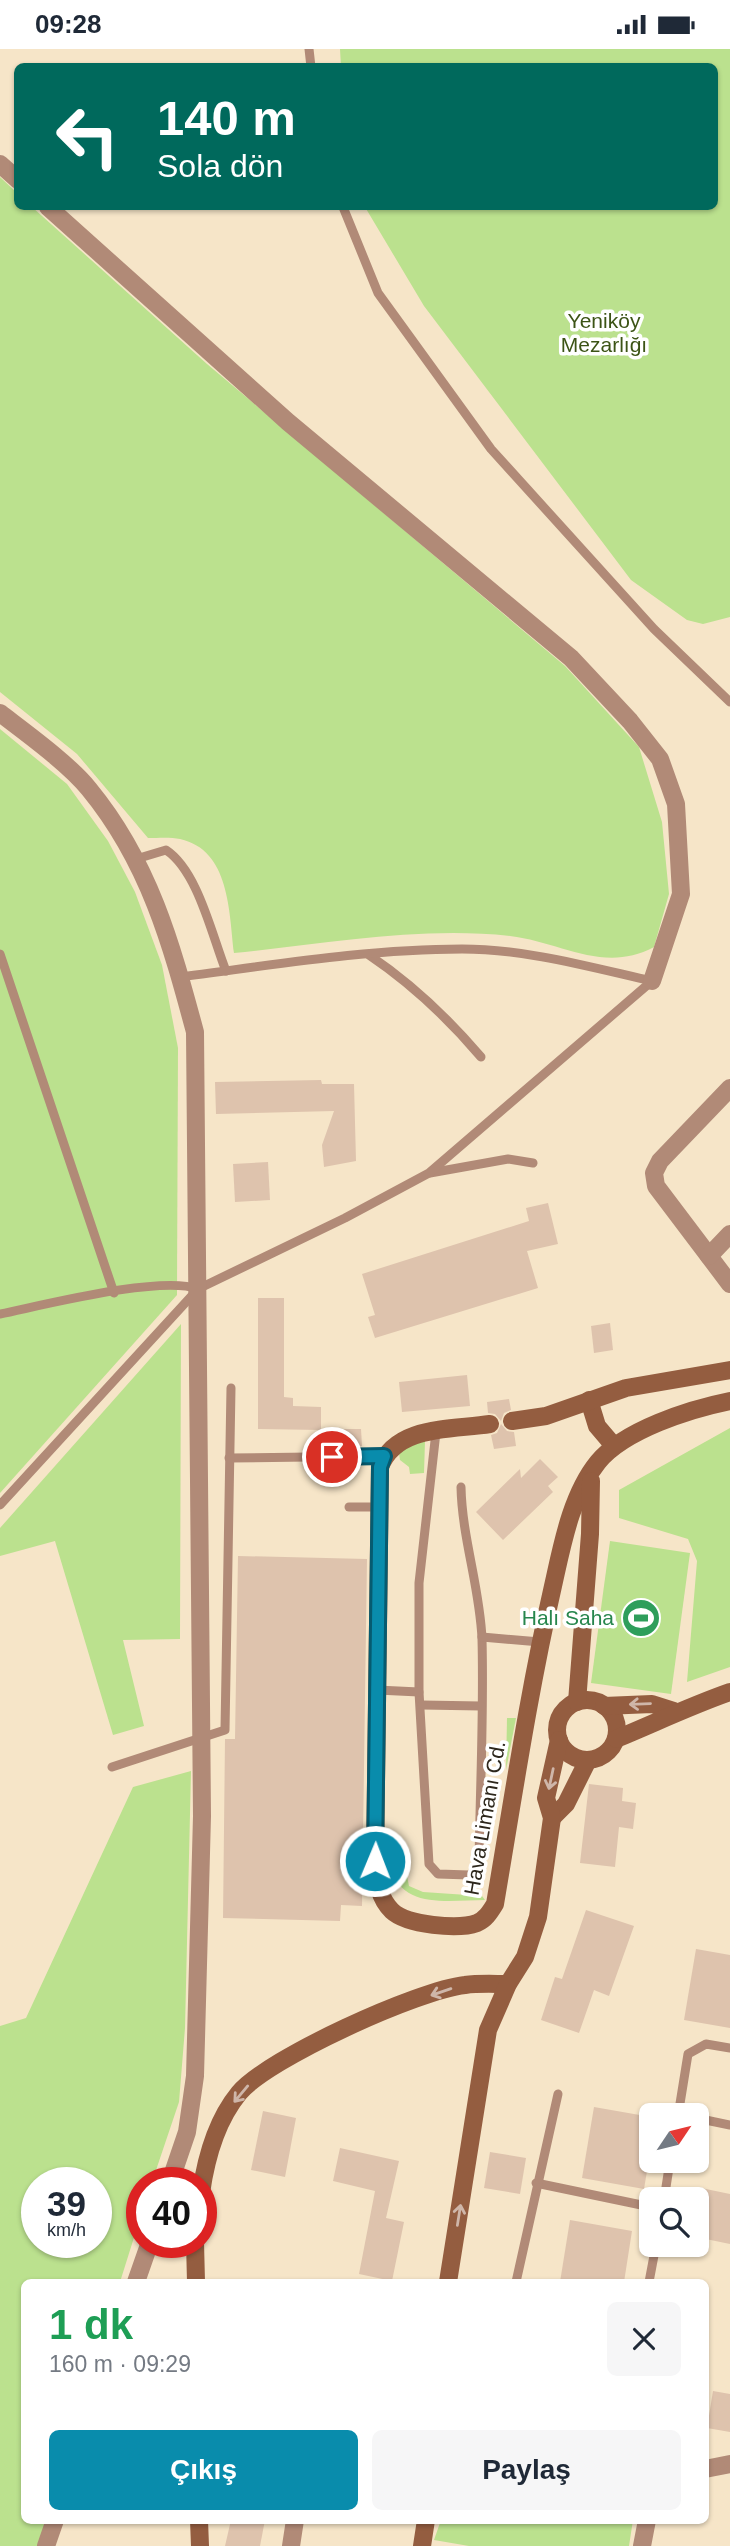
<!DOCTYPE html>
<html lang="tr">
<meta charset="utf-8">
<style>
:root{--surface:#fff;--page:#f6f6f7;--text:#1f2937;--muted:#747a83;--accent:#098cac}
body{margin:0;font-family:Helvetica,sans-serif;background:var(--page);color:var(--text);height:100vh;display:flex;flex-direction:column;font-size:26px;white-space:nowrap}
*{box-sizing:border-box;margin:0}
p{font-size:23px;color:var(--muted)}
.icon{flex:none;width:38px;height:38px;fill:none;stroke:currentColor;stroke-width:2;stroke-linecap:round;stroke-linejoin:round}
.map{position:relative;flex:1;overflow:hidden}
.drawer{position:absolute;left:21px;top:2230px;width:688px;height:245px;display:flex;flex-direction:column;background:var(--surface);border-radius:10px;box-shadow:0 2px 5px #0004}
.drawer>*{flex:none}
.banner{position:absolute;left:14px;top:14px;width:704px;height:147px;border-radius:10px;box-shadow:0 2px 5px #0004;background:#00695c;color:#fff;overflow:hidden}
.needle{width:46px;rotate:55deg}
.controls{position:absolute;left:639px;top:2054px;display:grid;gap:14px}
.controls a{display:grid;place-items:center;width:70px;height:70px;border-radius:10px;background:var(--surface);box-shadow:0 2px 5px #0004;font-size:35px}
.speed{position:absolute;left:21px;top:2118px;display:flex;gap:14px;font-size:35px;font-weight:700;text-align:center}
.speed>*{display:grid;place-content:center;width:91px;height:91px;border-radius:50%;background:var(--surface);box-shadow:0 2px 5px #0004;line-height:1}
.speed small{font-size:18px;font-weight:400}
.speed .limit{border:10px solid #d22;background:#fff;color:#111}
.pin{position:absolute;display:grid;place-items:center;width:60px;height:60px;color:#fff;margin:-30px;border:4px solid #fff;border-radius:50%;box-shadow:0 2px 7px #0007}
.me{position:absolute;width:77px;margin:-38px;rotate:1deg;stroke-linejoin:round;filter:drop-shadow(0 0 5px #0008)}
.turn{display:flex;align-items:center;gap:24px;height:147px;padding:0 28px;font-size:32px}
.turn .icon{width:91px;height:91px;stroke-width:2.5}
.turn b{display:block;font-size:49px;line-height:60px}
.round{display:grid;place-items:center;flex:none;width:74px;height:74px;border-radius:10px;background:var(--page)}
.head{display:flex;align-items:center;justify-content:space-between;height:119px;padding:0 28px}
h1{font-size:42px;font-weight:700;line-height:52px;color:#1e9e55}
.cta{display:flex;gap:14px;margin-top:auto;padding:14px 28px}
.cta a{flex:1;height:80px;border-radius:10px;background:var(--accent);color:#fff;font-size:28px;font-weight:700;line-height:80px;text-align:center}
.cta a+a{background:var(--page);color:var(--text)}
.status{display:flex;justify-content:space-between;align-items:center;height:49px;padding:0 35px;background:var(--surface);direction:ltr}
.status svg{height:19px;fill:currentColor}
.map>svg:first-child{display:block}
</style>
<div class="status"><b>09:28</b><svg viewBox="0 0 49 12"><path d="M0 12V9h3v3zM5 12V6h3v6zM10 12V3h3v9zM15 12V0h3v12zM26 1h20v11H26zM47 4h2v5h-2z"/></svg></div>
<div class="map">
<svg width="730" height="2497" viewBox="0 0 730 2497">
<rect width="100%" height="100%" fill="#f6e5c8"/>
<g fill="#bbe18e" fill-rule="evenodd">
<path d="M 340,0 L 730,0 L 730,568 L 703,575 L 687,571 L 631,531 L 424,257 L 365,158 L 714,158 L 714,18 L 341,18 Z"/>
<path d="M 0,128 L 17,144 L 18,158 L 32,158 L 207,315 L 565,617 L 639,698 L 662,773 L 669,845 L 654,898 C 604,925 561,893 510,887 C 419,877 325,895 234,904 C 229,863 230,801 180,790 C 171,788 158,789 148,789 L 77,705 L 0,643 Z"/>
<path d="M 0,680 L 67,735 L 108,792 L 135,843 L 162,916 L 178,999 L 177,1246 L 0,1444 Z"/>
<path d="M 181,1275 L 180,1590 L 123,1591 L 144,1677 L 113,1686 L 55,1492 L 0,1507 L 0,1479 Z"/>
<path d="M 730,1379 L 730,1618 L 687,1633 L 697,1512 L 688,1490 L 619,1469 L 619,1441 Z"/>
<path d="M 425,1392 L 424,1424 L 410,1425 L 409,1418 L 400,1411 L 399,1404 L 403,1398 Z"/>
<path d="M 610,1492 L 690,1504 L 671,1645 L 591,1634 Z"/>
<path d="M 507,1669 L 516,1669 L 506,1721 Z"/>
<path d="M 191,1722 L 185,1979 L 179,2053 L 152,2133 L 142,2133 L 142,2163 L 120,2233 L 24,2233 L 24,2471 L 46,2471 L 38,2497 L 0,2497 L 0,1977 L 26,1969 L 133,1738 ZM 37,2133 L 96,2133 L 96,2193 L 37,2193 Z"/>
<path d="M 397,1805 L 403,1807 L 409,1837 L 423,1843 L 482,1847 L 485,1851 C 449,1851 400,1861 391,1817 Z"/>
<path d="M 441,2471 L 633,2471 L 629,2497 L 469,2497 L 434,2491 Z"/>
</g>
<g fill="#dec3ad">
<path d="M 321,1031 L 322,1035 L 354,1035 L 356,1112 L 324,1118 L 322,1096 L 334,1062 L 216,1065 L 215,1033 Z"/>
<path d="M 268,1113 L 270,1151 L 235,1153 L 233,1115 Z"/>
<path d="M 548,1154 L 558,1195 L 527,1202 L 538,1239 L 375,1289 L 368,1268 L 375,1266 L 362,1225 L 529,1172 L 526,1159 Z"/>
<path d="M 258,1249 L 284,1249 L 284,1348 L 293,1349 L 293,1357 L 321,1358 L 321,1381 L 258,1380 Z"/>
<path d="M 610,1274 L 613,1301 L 594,1304 L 591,1277 Z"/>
<path d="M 467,1326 L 470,1357 L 402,1363 L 399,1333 Z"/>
<path d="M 509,1350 L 511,1361 L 504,1364 L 501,1372 L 495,1365 L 488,1364 L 487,1353 Z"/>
<path d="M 501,1375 L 507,1382 L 514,1383 L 516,1397 L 494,1400 L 491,1386 L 497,1384 Z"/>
<path d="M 332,1380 L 361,1380 L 362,1397 L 332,1397 Z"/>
<path d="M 540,1410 L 558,1428 L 548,1437 L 553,1443 L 503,1491 L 476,1463 L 520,1420 L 521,1429 Z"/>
<path d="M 238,1507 L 367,1510 L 362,1857 L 341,1856 L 340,1872 L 223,1869 L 225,1690 L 235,1690 Z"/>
<path d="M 589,1735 L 623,1739 L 622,1752 L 636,1754 L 633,1780 L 619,1778 L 615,1818 L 580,1814 Z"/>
<path d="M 586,1861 L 634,1877 L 609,1947 L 594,1941 L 579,1984 L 541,1971 L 555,1928 L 562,1930 Z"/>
<path d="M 696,1900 L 730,1906 L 730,1979 L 684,1971 Z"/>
<path d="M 594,2058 L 651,2068 L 651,2098 L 644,2140 L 582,2129 Z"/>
<path d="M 263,2062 L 296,2069 L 285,2128 L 251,2121 Z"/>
<path d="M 340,2099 L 399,2112 L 386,2169 L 404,2173 L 392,2232 L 359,2225 L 375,2142 L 333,2132 Z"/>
<path d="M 490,2103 L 526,2109 L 520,2145 L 484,2139 Z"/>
<path d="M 701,2139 L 730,2145 L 730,2195 L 696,2188 L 696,2162 Z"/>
<path d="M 570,2171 L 632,2182 L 624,2233 L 560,2233 Z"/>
<path d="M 713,2342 L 730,2345 L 730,2383 L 707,2379 Z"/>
<path d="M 231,2471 L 265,2471 L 260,2497 L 225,2497 Z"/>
</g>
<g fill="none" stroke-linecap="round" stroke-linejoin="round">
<g stroke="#b18a77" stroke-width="9">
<path d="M 309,0 L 311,18"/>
<path d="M 343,158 L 378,244 L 491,400 L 654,580 L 730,653"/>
<path d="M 136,810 L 166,801 C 198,822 212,887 226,922"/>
<path d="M 0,905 L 114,1244"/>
<path d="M 369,906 C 412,935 447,968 481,1008"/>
<path d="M 180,928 C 273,916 368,900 462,900 C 526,900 590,918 652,932"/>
<path d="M 430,1124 L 508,1110 L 533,1114"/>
<path d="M 0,1265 C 44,1256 161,1226 198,1240"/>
<path d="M 436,1383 L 419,1534 L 419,1643 L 429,1815 L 438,1825 L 469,1826 L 476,1822 L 479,1815 C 480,1740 484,1665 482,1590 C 480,1539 462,1489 461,1438"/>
<path d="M 229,1409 L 384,1407"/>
<path d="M 0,1456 L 198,1240 L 345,1169 L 429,1124 L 652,932"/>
<path d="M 349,1458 L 380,1458"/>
<path d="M 482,1588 L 540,1593"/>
<path d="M 377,1641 L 419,1643"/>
<path d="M 422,1656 L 481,1657"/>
<path d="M 112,1718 L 225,1681 L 231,1339"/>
<path d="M 678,2067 L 688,2005 L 706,1995 L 730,1999"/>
<path d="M 696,2069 L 730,2076"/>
<path d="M 536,2134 L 651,2158"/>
<path d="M 664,2151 L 670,2112"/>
<path d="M 516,2233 L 558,2045"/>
<path d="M 649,2233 L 656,2196"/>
</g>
<g stroke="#b18a77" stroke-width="18">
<path d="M 0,115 L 18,131"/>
<path d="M 48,158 L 288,373 L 571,609 L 630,672 L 660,710 L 676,755 L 681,845 L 652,932"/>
<path d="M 0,664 C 26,684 69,715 89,740 C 149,813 171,894 195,983 L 202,1767 L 195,2027 L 187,2083 L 170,2133"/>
<path d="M 730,1039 L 660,1112 L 654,1124 L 656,1137 L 730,1235"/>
<path d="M 709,1207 L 730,1185"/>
<path d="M 136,2233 L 150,2193"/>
<path d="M 705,2420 L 730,2415"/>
<path d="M 46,2497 L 55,2471"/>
<path d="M 291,2497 L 295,2471"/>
<path d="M 642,2497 L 647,2471"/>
</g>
<g stroke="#945d40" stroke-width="18">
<path d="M 589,1351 L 597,1377 L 614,1397"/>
<path d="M 512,1372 L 546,1367 L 626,1339 L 730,1321"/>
<path d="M 490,1375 C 451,1381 396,1376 380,1418 L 375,1812 C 377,1831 378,1848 392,1862 C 407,1876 458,1881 477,1874 C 486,1870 490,1863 495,1855 C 513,1749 529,1642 553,1537 C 562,1497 571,1446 598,1413 C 624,1381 690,1360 730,1352"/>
<circle cx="587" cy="1681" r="30"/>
<path d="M 577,1653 L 590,1485 L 591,1432"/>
<path d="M 604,1657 L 652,1655 L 674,1662"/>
<path d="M 616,1690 C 655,1674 690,1657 730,1643"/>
<path d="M 552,1769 L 566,1755 L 588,1711"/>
<path d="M 201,2144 C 206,2109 216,2072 239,2044 C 268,2009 419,1941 465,1936 C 479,1934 494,1935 508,1935"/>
<path d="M 195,2193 L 196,2233"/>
<path d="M 448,2233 L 488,1981 L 508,1935 L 525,1908 L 538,1868 L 552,1769 L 546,1749 L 559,1691"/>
<path d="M 199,2471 L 200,2497"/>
<path d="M 422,2497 L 426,2471"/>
</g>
</g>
<defs><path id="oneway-shaft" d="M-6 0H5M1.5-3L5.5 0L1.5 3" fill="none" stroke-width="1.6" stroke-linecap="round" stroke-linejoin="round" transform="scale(1.75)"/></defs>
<g stroke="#cfb6a9">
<use href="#oneway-shaft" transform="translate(640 1655) rotate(178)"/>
<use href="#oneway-shaft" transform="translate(551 1730) rotate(102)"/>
<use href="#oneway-shaft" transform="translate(441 1943) rotate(161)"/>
<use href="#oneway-shaft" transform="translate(241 2045) rotate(130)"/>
<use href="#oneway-shaft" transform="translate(459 2166) rotate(-81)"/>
</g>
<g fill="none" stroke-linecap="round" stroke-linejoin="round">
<defs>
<path id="route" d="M 332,1408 L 384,1407 L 380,1418 L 375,1812"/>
</defs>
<use href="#route" stroke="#065b70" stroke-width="18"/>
<use href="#route" stroke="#098cac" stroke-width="12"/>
</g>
<defs>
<symbol id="stadium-disc" viewBox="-11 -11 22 22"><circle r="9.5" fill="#2e9e5b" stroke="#fff"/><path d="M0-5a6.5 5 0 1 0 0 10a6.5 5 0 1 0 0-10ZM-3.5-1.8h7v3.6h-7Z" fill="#fff"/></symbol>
</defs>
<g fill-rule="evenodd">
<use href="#stadium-disc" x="619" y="1547" width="44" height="44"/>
</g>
<g text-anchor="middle" stroke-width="7" stroke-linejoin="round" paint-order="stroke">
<g font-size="21" fill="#3c5416" stroke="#fff">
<text x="604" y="279">Yeniköy<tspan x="604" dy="24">Mezarlığı</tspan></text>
</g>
<g font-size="21" fill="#27864d" stroke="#fff" text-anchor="end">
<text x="614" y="1576">Halı Saha</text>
</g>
<g font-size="21" fill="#2d271c" stroke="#fff">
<text transform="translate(485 1769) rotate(-80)" y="7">Hava Limanı Cd.</text>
</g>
</g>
</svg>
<div class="controls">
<a><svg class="needle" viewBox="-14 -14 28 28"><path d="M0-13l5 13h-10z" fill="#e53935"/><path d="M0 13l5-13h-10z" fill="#747a83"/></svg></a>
<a><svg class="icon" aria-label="search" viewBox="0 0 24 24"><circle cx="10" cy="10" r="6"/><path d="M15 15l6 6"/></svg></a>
</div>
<div class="speed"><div>39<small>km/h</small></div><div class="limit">40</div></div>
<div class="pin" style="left:332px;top:1408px;background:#d93025"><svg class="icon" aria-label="arrive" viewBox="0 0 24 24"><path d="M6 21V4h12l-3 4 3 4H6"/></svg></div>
<svg class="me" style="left:375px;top:1812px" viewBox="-20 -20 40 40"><circle r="17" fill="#098cac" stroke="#fff" stroke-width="3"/><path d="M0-11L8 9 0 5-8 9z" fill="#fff"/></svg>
<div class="banner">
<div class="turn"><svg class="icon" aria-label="left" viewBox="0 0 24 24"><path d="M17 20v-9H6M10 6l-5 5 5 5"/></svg><div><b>140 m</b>Sola dön</div></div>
</div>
<section class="drawer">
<div class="head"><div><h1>1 dk</h1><p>160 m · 09:29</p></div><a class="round"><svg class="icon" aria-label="close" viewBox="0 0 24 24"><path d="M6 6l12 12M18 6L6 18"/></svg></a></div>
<div class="cta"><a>Çıkış</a><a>Paylaş</a></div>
</section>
</div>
